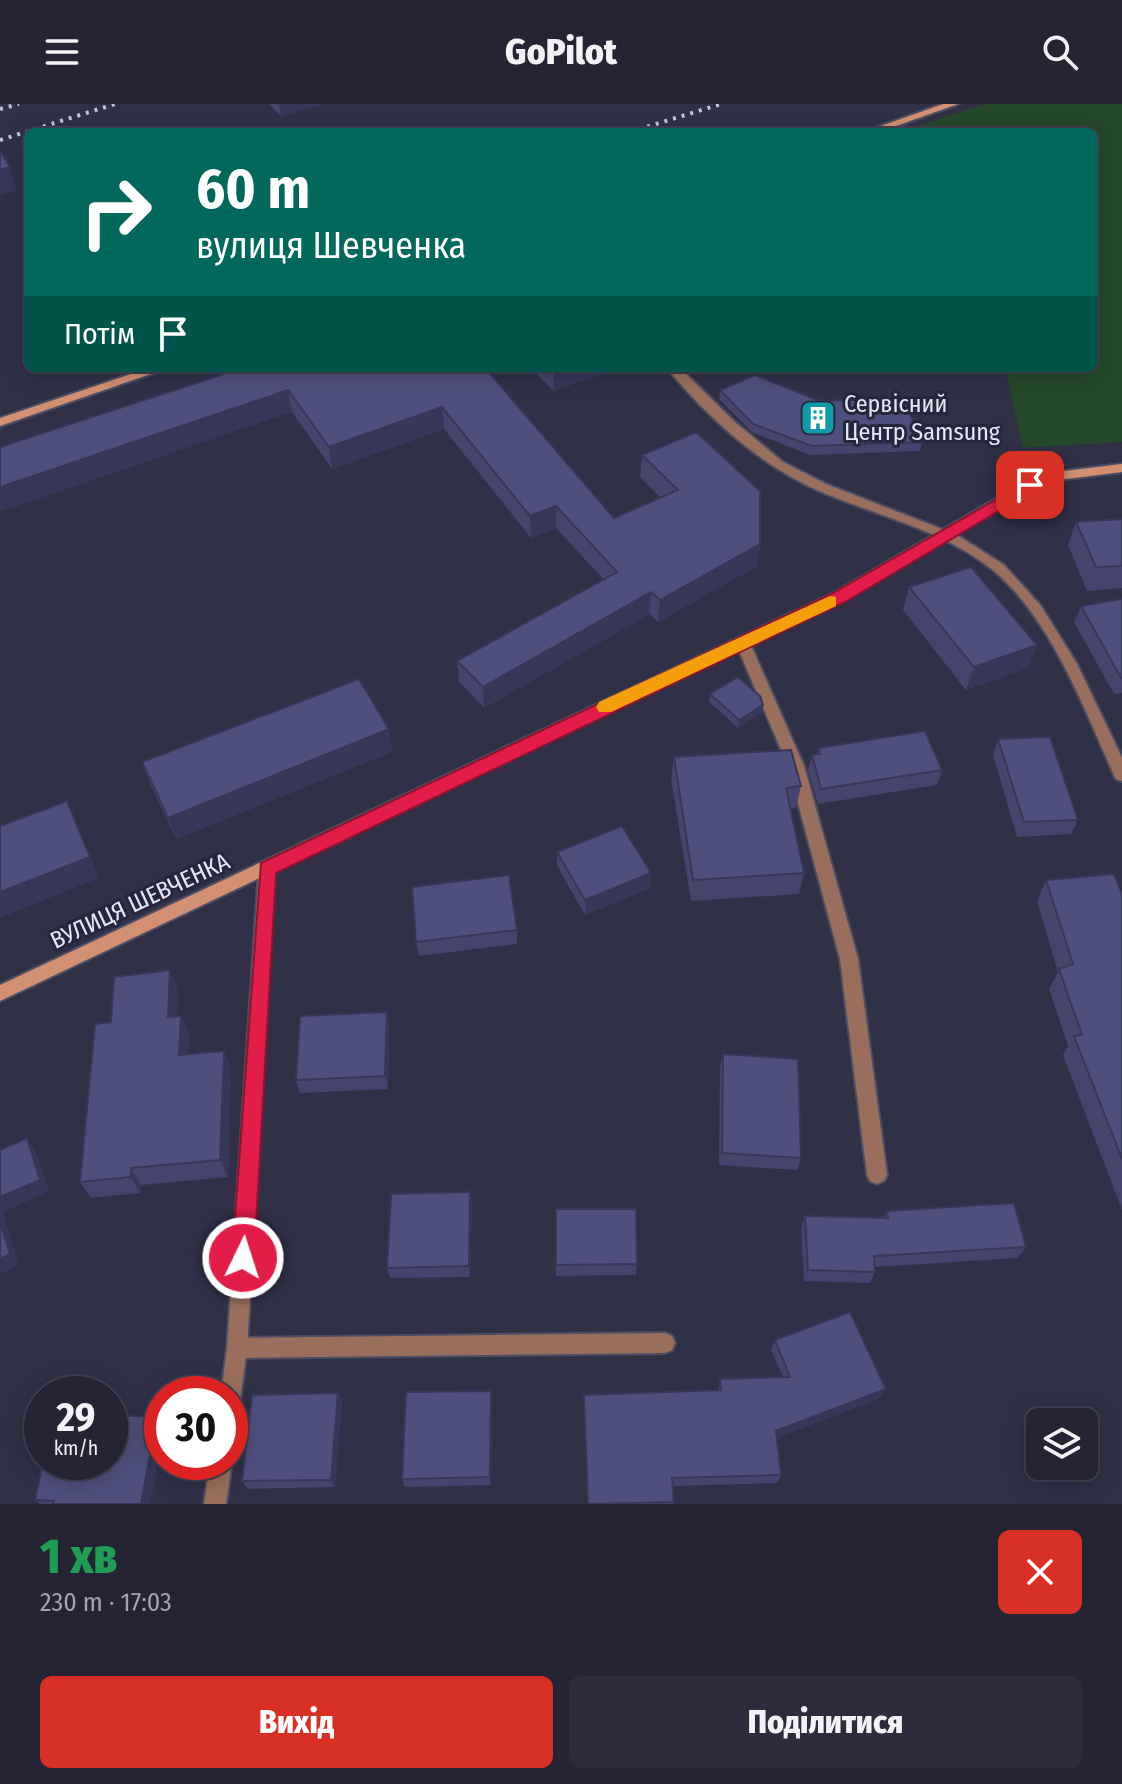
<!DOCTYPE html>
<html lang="uk">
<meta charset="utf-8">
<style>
:root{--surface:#242435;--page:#2c2c3d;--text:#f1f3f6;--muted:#a3a4ad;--line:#414150;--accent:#d93025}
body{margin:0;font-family:"Fira Sans Condensed",sans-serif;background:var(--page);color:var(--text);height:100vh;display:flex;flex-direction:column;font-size:30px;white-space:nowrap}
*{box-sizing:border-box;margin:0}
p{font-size:26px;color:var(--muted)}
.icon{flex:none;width:44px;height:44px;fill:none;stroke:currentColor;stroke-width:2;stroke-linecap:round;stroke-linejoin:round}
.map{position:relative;height:1400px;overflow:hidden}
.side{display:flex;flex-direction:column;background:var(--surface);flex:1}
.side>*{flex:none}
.banner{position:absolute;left:24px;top:24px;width:1074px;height:244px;border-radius:12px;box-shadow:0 4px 20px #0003,0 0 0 2px var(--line);background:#00695c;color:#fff;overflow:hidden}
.buttons{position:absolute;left:1026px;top:1304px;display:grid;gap:16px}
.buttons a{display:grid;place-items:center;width:72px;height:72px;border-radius:12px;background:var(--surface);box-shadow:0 4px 20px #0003,0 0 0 2px var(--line);font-size:40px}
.speed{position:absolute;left:24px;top:1272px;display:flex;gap:16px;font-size:40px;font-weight:700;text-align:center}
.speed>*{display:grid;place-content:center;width:104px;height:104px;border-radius:50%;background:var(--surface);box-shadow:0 4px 20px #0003,0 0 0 2px var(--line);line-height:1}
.speed small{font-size:20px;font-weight:400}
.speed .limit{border:12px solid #d22;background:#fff;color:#111}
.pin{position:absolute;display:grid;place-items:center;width:68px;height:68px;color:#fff;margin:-34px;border-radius:16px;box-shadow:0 4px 12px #0006}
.me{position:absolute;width:88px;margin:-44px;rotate:4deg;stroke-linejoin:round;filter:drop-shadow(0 0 6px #0008)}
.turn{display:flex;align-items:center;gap:28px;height:168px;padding:0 40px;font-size:36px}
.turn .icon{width:104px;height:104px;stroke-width:2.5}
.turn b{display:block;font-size:56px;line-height:68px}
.then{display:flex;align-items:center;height:76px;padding:0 40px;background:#0003;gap:16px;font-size:30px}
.round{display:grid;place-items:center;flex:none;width:84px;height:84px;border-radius:12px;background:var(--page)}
.overview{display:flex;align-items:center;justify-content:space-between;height:136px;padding:0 40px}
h1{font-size:48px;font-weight:800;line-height:60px;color:#1e9e55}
.button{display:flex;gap:16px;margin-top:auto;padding:16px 40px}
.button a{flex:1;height:92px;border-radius:12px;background:var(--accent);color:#fff;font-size:32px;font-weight:800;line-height:92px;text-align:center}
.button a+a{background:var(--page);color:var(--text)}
header{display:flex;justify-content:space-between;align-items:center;height:104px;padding:0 40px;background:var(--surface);font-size:36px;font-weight:800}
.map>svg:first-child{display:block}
</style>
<header><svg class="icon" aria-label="menu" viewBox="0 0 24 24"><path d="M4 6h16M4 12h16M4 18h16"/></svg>GoPilot<svg class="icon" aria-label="search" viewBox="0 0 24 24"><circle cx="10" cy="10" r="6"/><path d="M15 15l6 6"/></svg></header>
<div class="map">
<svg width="1122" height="1400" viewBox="0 0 1122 1400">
<rect width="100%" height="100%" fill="#303047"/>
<path fill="#26492a" d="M 984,0 L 1122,0 L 1122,338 L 1023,344 L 1005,264 L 1094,264 L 1094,28 L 900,28 Z"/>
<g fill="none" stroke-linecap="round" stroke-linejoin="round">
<defs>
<g id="lane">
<path d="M 742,532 L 749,537 L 804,662 L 858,855 L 887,1071 L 884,1077 L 877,1080 L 870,1077 L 867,1071 L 840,855 L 788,662 L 735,537 Z"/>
<path d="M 665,1229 L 672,1232 L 675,1239 L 672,1246 L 665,1249 L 237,1254 L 230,1251 L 227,1244 L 230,1237 L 237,1234 Z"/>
</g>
<g id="street">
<path d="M 667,264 L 680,264 L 736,319 L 783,358 L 826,380 L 957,431 L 1004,461 L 1041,502 L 1077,560 L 1122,654 L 1122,677 L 1116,675 L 1114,671 C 1084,604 1051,515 994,467 C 943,425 876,412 817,386 C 760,361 706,312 667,264 Z"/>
<path d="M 267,757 L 273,759 L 275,764 L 247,1244 L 240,1297 L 237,1304 L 230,1307 L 230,1290 L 221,1290 L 227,1244 L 259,764 L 261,759 Z"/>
<path d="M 230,1354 L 232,1358 L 226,1400 L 204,1400 L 210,1358 L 230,1358 Z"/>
</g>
<g id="secondary">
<path d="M 943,0 L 958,0 L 879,28 L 864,28 Z"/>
<path d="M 149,264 L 168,264 L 0,322 L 0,314 Z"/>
<path d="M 1122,360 L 1122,368 L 1058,376 L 1035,384 L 844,497 L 0,897 L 0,881 L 834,489 L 1025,378 L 1056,368 Z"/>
</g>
</defs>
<use href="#lane" stroke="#4d4d63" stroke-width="4"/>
<use href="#street" stroke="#4d4d63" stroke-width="4"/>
<use href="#secondary" stroke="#4d4d63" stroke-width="4"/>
<use href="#lane" fill="#996e5c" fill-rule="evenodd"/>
<use href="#street" fill="#996e5c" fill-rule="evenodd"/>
<use href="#secondary" fill="#d28f72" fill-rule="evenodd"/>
<g stroke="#c5c5d5" stroke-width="4" stroke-dasharray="3 6" stroke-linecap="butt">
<path d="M 0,5 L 19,0"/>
<path d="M 630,28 L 721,0"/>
<path d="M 0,36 L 115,0"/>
</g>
</g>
<g fill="#44446c">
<path d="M 269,0 L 324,0 L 281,12 Z"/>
<path d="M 242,264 L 485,264 L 614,414 L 661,394 L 640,373 L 642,351 L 760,440 L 757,462 L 658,518 L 650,510 L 484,604 L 459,578 L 457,557 L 604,476 L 556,424 L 531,434 L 444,325 L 332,365 L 292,308 Z"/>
<path d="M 530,264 L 605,264 L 605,269 L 554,287 Z"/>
<path d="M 720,286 L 922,338 L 920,347 L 810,351 L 752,328 L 719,295 Z"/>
<path d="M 1122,415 L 1122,484 L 1087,487 L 1068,441 L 1076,418 Z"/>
<path d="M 909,483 L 1037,541 L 1028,564 L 966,586 L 903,506 Z"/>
<path d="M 1122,495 L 1122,589 L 1114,590 L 1074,518 L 1081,502 Z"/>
<path d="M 710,590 L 762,609 L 738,624 L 709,598 Z"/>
<path d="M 389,625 L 392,648 L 176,735 L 150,680 L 142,658 Z"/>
<path d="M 998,635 L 1078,716 L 1071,730 L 1017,733 L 993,651 Z"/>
<path d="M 818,644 L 942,666 L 937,681 L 818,700 L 808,666 L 812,651 L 817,651 Z"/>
<path d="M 674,653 L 801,682 L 796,704 L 790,705 L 804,769 L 799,790 L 691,797 L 671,675 Z"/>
<path d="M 557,748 L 651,769 L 650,784 L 585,811 L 557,762 Z"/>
<path d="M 1046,776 L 1122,790 L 1122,1106 L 1063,951 L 1068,942 L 1049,885 L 1058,868 L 1037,797 Z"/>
<path d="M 517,826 L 517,840 L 419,852 L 416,838 Z"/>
<path d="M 178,885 L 177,912 L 181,912 L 189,931 L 188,950 L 224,947 L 231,965 L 228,1073 L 141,1081 L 140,1089 L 91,1094 L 80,1078 L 111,918 Z"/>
<path d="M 387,908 L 389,922 L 388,985 L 300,989 L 296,976 Z"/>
<path d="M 723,950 L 801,1054 L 797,1066 L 719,1061 L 720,963 Z"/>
<path d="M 472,1100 L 470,1173 L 390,1174 L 387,1164 Z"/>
<path d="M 556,1105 L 637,1160 L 636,1171 L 556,1172 Z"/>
<path d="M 887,1107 L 1026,1143 L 1018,1154 L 875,1163 L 875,1168 L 870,1179 L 804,1177 L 801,1124 L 805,1112 L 883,1114 Z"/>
<path d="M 775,1236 L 886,1285 L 880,1294 L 777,1334 L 781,1371 L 777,1379 L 673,1382 L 673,1400 L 587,1400 L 584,1291 L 718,1286 L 720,1275 L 783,1273 L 771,1246 Z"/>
<path d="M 338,1289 L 342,1298 L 335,1383 L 248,1385 L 242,1377 Z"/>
<path d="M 492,1296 L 491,1381 L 405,1383 L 402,1375 Z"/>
<path d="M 157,1313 L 162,1319 L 162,1335 L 150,1400 L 40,1400 L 35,1396 Z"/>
</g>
<g fill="#373758">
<path d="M 279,0 L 324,0 L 281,12 Z"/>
<path d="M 10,63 L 17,86 L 0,91 L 0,66 Z"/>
<path d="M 558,264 L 605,264 L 605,269 L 554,287 L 554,265 Z"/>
<path d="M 288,286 L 292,308 L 0,408 L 0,383 Z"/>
<path d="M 442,303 L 444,325 L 332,365 L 329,343 Z"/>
<path d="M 556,402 L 556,424 L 531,434 L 530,412 Z"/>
<path d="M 760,440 L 757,462 L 658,518 L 660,496 Z"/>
<path d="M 651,488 L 650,510 L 484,604 L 483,583 Z"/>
<path d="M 1037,541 L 1028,564 L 966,586 L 974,563 Z"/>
<path d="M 763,601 L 762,609 L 738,624 L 739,616 Z"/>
<path d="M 389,625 L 392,648 L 176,735 L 168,714 Z"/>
<path d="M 76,718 L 99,774 L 0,814 L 0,788 Z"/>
<path d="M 651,769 L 650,784 L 585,811 L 585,796 Z"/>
<path d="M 170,866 L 178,885 L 177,932 L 168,913 Z"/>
<path d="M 387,908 L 389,922 L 388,985 L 385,972 Z"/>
<path d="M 181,912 L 189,931 L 187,969 L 179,951 Z"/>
<path d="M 224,947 L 231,965 L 228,1073 L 220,1056 Z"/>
<path d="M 27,1034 L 35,1046 L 49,1087 L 3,1108 L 19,1161 L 0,1170 L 0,1093 Z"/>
<path d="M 131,1064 L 141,1081 L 140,1089 L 131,1073 Z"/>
<path d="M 470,1088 L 472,1100 L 470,1173 L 469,1162 Z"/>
<path d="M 886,1285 L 880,1294 L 772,1336 L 776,1327 Z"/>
<path d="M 491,1287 L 492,1296 L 491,1381 L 490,1373 Z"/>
<path d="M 338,1289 L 342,1298 L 335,1383 L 331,1376 Z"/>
<path d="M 157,1313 L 162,1319 L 162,1335 L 150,1400 L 141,1400 Z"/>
</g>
<g fill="#4f4f7d" stroke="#373758" stroke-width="2">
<path d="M 0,47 L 10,63 L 0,66 Z"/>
<path d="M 242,264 L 485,264 L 614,414 L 678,386 L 642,351 L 696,328 L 760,387 L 760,440 L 660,496 L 651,488 L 483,583 L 457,557 L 617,468 L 556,402 L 530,412 L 442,303 L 329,343 L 288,286 L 0,383 L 0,343 Z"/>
<path d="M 755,271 L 820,297 L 903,294 L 922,338 L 812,342 L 753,320 L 720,286 Z"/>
<path d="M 1122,415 L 1122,462 L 1096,463 L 1076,418 Z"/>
<path d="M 971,463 L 1037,541 L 974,563 L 909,483 Z"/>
<path d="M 1122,495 L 1122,574 L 1121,574 L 1081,502 Z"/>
<path d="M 738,573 L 760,592 L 763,601 L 739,616 L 710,590 Z"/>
<path d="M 359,575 L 389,625 L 168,714 L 142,658 Z"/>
<path d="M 925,627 L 942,666 L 821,685 L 812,651 L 820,650 L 818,644 Z"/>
<path d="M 1050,633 L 1078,716 L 1024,718 L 998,635 Z"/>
<path d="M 791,646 L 801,682 L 786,684 L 804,769 L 693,776 L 674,653 Z"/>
<path d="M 67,697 L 90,753 L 0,788 L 0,722 Z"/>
<path d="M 622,722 L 651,769 L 585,796 L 557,748 Z"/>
<path d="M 1114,770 L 1122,790 L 1122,1055 L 1074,932 L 1082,931 L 1059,865 L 1073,860 L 1046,776 Z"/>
<path d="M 509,771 L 517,826 L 416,838 L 412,783 Z"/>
<path d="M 170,866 L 168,913 L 181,912 L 179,951 L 224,947 L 220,1056 L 131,1064 L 131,1073 L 80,1078 L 95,920 L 111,918 L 114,873 Z"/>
<path d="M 387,908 L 385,972 L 296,976 L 300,912 Z"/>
<path d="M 723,950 L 798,955 L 801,1054 L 722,1049 Z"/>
<path d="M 27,1034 L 40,1076 L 0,1093 L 0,1046 Z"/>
<path d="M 470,1088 L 469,1162 L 387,1164 L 391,1090 Z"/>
<path d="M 1014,1099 L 1026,1143 L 874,1152 L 875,1168 L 808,1166 L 805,1112 L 888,1114 L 887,1107 Z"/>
<path d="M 556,1105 L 636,1105 L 637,1160 L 556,1161 Z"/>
<path d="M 0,1117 L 10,1150 L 0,1155 Z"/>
<path d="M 850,1208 L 886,1285 L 776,1327 L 781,1371 L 672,1374 L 674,1398 L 588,1400 L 584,1291 L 721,1286 L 720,1275 L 790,1273 L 775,1236 Z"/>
<path d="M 491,1287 L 490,1373 L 402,1375 L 406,1288 Z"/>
<path d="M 338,1289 L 331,1376 L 242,1377 L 252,1291 Z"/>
<path d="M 110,1311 L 157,1313 L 141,1400 L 53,1400 L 54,1397 L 35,1396 L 43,1358 L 110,1358 Z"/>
</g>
<path fill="#e11d48" stroke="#92132f" stroke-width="2" d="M 1030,376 L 1036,378 L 1036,385 L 845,498 L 276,769 L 254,1154 L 251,1162 L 243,1165 L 235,1162 L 232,1154 L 261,759 L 833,489 Z"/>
<path fill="#f59e0b" d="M 830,492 L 836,493 L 836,502 L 611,608 L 599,608 L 596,603 L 599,598 Z"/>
<defs>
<symbol id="building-square" viewBox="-11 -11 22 22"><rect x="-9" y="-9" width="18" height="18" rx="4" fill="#0f9aa8" stroke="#26263c"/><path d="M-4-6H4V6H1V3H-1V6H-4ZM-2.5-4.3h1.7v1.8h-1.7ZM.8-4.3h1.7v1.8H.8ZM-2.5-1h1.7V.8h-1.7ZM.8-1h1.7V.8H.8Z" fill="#fff"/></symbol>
</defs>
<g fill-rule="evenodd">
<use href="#building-square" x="798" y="294" width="40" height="40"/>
</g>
<g text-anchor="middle" stroke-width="6" stroke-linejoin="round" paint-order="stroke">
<g font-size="24" fill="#e6e7f5" stroke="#26263c" text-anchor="start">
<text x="844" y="308">Сервісний<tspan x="844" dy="28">Центр Samsung</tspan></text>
</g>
<g font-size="24" fill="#e6e7f5" stroke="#26263c">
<text transform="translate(140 797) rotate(-25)" y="8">ВУЛИЦЯ ШЕВЧЕНКА</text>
</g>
</g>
</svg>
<div class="buttons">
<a><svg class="icon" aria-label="layers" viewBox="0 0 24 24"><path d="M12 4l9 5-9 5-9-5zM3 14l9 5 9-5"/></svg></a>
</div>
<div class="speed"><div>29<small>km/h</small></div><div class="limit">30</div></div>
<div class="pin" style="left:1030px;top:381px;background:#d93025"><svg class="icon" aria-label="arrive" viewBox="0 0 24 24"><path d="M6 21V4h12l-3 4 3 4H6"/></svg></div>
<svg class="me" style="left:243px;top:1154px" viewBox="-20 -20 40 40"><circle r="17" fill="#e11d48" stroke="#fff" stroke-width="3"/><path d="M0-11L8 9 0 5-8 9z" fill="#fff"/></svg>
<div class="banner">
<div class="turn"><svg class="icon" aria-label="right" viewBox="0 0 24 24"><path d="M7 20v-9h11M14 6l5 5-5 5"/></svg><div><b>60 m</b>вулиця Шевченка</div></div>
<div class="then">Потім<svg class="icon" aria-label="arrive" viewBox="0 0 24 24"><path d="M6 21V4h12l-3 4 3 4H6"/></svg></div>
</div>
</div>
<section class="side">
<div class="overview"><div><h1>1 хв</h1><p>230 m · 17:03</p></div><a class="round" style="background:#d93025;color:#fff"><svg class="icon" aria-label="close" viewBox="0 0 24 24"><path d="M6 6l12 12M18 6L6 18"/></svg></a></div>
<div class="button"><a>Вихід</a><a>Поділитися</a></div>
</section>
